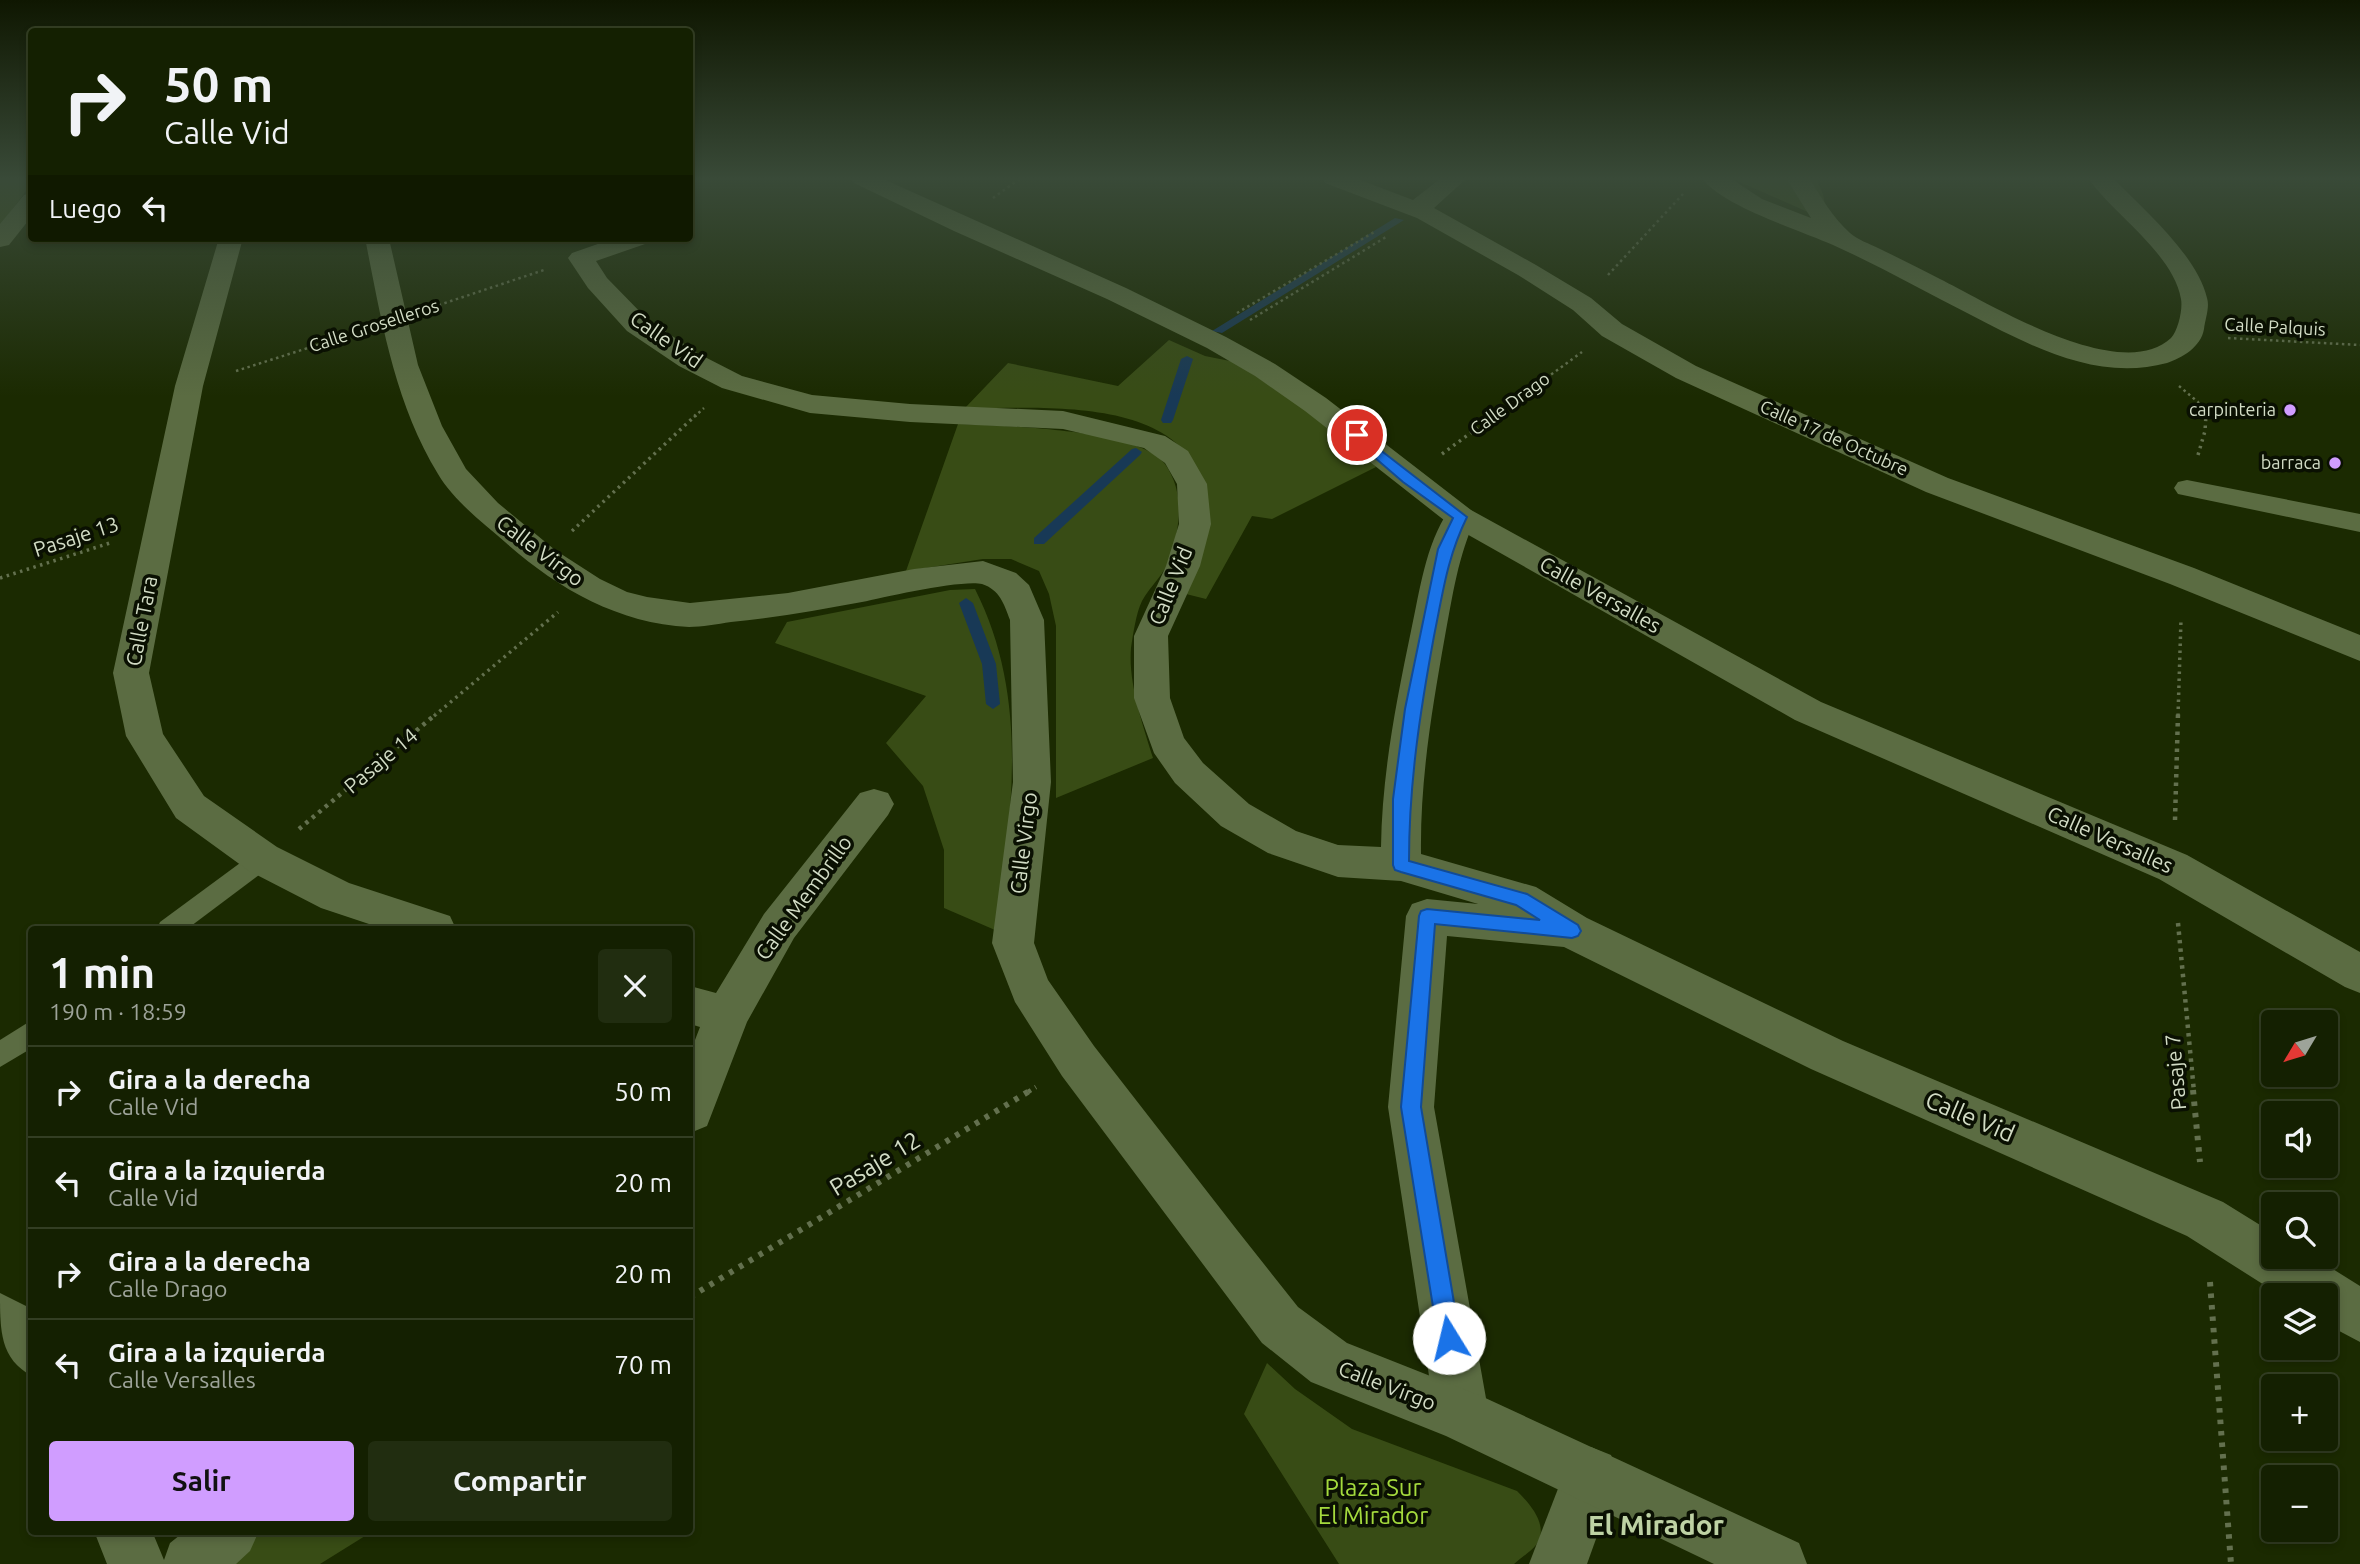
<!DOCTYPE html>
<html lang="es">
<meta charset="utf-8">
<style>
:root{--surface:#142001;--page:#212d10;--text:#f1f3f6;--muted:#9da399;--line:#333e23;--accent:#d09dff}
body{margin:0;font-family:Ubuntu,sans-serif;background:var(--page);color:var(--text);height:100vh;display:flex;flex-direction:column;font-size:26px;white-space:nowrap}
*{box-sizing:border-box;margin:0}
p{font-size:23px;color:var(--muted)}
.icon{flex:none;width:38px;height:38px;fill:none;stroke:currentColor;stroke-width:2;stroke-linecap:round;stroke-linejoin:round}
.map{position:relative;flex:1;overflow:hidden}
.side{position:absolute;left:28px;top:926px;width:665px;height:609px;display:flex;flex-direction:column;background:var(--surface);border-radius:7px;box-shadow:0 4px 10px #0003,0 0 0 2px var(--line)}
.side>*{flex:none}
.top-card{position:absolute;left:28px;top:28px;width:665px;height:214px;border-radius:7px;box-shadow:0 4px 10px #0003,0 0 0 2px var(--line);background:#142001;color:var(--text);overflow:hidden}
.needle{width:46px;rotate:232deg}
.controls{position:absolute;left:2261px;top:1010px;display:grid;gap:14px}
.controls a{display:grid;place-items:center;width:77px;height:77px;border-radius:7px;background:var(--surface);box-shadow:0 4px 10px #0003,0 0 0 2px var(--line);font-size:35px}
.pin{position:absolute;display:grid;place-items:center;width:60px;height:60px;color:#fff;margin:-30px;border:4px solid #fff;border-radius:50%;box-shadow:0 2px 7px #0007}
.me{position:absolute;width:77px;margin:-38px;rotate:351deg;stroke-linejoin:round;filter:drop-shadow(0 0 5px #0008)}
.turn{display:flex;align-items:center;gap:24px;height:147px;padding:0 21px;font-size:32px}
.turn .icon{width:91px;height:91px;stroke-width:2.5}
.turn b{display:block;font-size:49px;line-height:60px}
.then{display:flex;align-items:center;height:66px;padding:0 21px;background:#0003;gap:14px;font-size:26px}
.round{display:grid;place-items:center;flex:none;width:74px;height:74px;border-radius:7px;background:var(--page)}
.overview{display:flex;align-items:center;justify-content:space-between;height:119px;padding:0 21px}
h1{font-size:42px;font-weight:600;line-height:52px}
.primary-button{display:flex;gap:14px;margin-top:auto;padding:14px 21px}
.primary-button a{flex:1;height:80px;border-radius:7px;background:var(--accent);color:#111;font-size:28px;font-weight:600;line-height:80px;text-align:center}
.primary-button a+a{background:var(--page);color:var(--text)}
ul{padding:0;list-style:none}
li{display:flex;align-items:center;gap:21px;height:91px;padding:0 21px;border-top:2px solid var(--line)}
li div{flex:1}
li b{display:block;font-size:26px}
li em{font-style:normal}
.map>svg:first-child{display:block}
</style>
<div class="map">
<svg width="2360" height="1564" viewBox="0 0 2360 1564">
<rect width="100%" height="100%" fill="#1b2a01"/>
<g fill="#384c15">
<path d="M 0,178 L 31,178 L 31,184 L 0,226 Z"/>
<path d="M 1731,178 L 1816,178 L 1823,194 L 1826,210 L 1819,217 Z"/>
<path d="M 1169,340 L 1205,356 L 1235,362 L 1357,445 L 1376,467 L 1272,519 L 1252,516 L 1206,599 L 1182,593 L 1189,457 C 1146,398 1031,409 965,408 L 1008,363 L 1118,386 Z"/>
<path d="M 958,424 C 1002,426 1139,428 1165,464 C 1185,493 1180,525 1171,556 C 1166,573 1150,586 1142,601 C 1136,613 1133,635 1131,648 C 1128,683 1143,725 1153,758 L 1056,798 L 1056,626 L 1049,594 L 1039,571 L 1011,559 L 983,559 L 906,571 Z"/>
<path d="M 975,589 C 1030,698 1012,815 995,930 L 944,908 L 944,850 L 923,786 L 886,743 L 926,696 L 775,643 L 787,622 L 950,590 Z"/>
<path d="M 1267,1363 L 1295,1389 L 1352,1429 L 1517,1491 C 1530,1504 1550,1526 1536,1545 C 1530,1552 1521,1558 1514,1564 L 1339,1564 L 1244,1414 Z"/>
<path d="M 260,1531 L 373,1531 L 320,1564 L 220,1564 Z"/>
</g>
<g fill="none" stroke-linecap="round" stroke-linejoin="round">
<g fill="#183956" fill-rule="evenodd">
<path d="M 1395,218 L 1404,220 L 1222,333 L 1212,331 Z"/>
<path d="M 1187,356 L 1193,359 L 1173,420 L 1171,423 L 1163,423 L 1161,420 L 1181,359 Z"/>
<path d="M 1136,448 L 1142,452 L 1140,455 L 1044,544 L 1034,544 L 1034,538 L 1132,449 Z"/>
<path d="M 966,598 L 973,603 L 996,664 L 1000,704 L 993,709 L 986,704 L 982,664 L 959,603 Z"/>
</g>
<g stroke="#63704e" stroke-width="2.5" stroke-dasharray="2.5 3.5" stroke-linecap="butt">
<path d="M 993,198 L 1021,178"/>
<path d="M 1608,275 L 1683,194"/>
<path d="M 433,307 L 544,270"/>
<path d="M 1237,313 L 1374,232"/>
<path d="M 1250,320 L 1386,237"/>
<path d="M 2228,338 L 2360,345"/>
<path d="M 236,371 L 358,332"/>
<path d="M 2179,386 L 2198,402 L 2206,417"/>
<path d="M 694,417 L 704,408"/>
<path d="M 1493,417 L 1582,352"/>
</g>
<g stroke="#63704e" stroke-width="3.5" stroke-dasharray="2.5 4.5" stroke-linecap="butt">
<path d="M 1442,454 L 1495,415"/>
<path d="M 2198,455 L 2205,431 L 2206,415"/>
<path d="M 572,531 L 696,415"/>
<path d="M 0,578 L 113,542"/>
<path d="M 434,716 L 558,612"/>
<path d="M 2178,716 L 2181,619"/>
</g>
<g stroke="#63704e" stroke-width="4.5" stroke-dasharray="3.5 5" stroke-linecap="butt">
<path d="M 2175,820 L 2178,714"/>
<path d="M 299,829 L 436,714"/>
<path d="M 2178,923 L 2194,1092"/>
<path d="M 1028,1092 L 1036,1087"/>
</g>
<g stroke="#63704e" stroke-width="6" stroke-dasharray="4.5 7" stroke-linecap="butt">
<path d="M 2193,1090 L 2200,1162"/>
<path d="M 2210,1282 L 2231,1564"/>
<path d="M 690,1297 L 1031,1090"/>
</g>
<g fill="#5b6c42" fill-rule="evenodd">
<path d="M 263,849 L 271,852 L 275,859 L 271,866 L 187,929 L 157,929 L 160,922 L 255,852 Z"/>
<path d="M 32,1020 L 32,1048 L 0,1067 L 0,1040 Z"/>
</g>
<path fill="#5b6c42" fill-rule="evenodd" d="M 2187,480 L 2360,514 L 2360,532 L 2178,494 L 2174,488 L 2178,482 Z"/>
<g fill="#5b6c42" fill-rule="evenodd">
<path d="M 1322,178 L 1355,178 L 1413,200 L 1441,178 L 1467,178 L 1434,208 L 1536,265 L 1591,298 L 1622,324 L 1696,366 L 1948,478 L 2194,568 L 2360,635 L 2360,661 L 2170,584 L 1926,492 L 1676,378 L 1602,336 L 1573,310 L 1518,275 L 1417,218 L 1325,183 Z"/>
<path d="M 1702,178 L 1730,178 L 1762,199 L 1811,218 L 1786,178 L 1809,178 C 1821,197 1833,218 1850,233 C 1858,240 1870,244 1878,248 C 1899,258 1920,269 1940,279 C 1990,304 2121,385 2171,338 C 2178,331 2183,309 2181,299 C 2173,253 2113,214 2088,178 L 2113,178 C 2143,209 2197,255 2207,298 C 2210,307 2205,320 2204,329 C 2201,347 2182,358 2167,363 C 2097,382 2031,346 1971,315 C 1925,292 1880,266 1833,245 C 1801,231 1720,205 1702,178 Z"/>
<path d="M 32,193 L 32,216 L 9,245 L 0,247 L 0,224 L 24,195 Z"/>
<path d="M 219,238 L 243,238 L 203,386 L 149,673 L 163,734 L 204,796 L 277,847 L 349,883 L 450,916 L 456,929 L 384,929 L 321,908 L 249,871 L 176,818 L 126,736 L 113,673 L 175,386 Z"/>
<path d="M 615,238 L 651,238 L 648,243 L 596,261 L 607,278 L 647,319 L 699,354 L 742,376 L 812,395 L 910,404 L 1063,411 L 1165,436 L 1188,451 L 1207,484 L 1211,524 L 1200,566 L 1168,636 L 1170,698 L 1184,738 L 1203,763 L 1249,804 L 1296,831 L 1338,845 L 1381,847 C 1382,774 1396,703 1411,631 C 1420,590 1425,546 1449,510 L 1460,507 L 1471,510 L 1476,517 C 1458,557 1453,593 1445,636 C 1432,709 1420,780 1421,854 L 1536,887 L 1587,918 L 1843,1041 L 2223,1202 L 2273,1233 L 2273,1256 L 2312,1256 L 2360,1286 L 2360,1342 L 2326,1324 L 2326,1295 L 2280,1295 L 2187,1236 L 1811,1069 L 1564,947 L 1447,936 L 1434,1107 L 1489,1415 L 1481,1434 L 1462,1442 L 1443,1434 L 1435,1415 L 1388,1107 L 1406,916 L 1412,904 L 1427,899 L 1478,904 L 1401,881 L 1338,877 L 1268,853 L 1221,826 L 1175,783 L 1154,753 L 1134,698 L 1134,636 L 1166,566 L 1179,524 L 1177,484 L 1165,463 L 1144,448 L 1063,429 L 910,422 L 810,413 L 722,388 L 679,366 L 627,331 L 588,288 L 568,258 L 572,253 Z"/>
<path d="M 874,789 L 888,793 L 894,804 L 888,815 L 794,938 L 747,1022 L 707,1126 L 690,1133 L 690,1053 L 700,1027 L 690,1024 L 690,986 L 716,993 L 764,914 L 860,793 Z"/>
<path d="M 0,1293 L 32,1309 L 32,1376 C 0,1359 0,1331 0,1293 Z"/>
<path d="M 1591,1447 L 1611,1455 L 1619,1475 L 1587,1564 L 1529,1564 L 1571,1455 Z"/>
<path d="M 94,1531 L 152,1531 L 164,1560 L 170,1543 L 185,1531 L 259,1531 L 250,1551 L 236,1564 L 107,1564 Z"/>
</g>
<g fill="#5b6c42" fill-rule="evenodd">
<path d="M 851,178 L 881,178 L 1126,288 L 1226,337 L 1275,364 L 1326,398 L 1471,510 L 1821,702 L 2187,855 L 2360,952 L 2360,993 L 2345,987 L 2159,879 L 1795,720 L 1449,524 L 1305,411 L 1255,376 L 1207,348 L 1107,299 L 954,231 L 854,183 Z"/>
<path d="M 368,238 L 392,238 L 390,243 L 418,365 L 442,426 L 466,469 L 498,503 L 555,550 L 600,579 L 627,592 L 647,597 L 690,603 L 788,593 L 914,569 L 983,561 L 1016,573 L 1029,585 L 1044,620 L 1051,782 L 1034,943 L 1048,980 L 1094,1046 L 1237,1230 L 1298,1307 L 1347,1343 L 1481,1396 L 1799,1543 L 1807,1564 L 1714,1564 L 1446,1436 L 1311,1382 L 1262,1343 L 1062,1076 L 1015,1002 L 992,943 L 1013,782 L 1010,620 C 1004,604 1000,590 982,584 C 964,579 884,597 862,602 C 818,610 775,618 731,622 C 717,624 702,627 689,627 C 617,623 557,588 505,542 C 482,522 454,501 438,474 C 395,403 382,324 366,243 Z"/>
</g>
</g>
<linearGradient id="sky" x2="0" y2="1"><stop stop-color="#0f1701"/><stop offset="0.45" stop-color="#394a38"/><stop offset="1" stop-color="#394a38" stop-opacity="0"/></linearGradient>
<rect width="2360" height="397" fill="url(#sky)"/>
<path fill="#1a73e8" stroke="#114b97" stroke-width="2" d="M 1357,432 L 1467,517 C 1447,558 1443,592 1434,636 C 1420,712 1409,783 1409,861 L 1527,894 L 1578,925 L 1581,931 L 1578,936 L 1572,938 L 1435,924 L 1421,1107 L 1460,1338 L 1457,1346 L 1449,1349 L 1441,1346 L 1438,1338 L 1401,1107 L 1419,916 L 1421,911 L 1427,909 L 1540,920 L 1516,905 L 1401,872 L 1395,870 L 1393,865 L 1393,799 L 1405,709 L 1438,549 L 1453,518 L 1403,482 L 1352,438 L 1351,435 Z"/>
<g fill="#d09dff" stroke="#0a1002" stroke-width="2.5">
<circle cx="2290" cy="410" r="7"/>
<circle cx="2335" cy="463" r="7"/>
</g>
<g text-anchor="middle" stroke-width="7" stroke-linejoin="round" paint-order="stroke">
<g font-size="18" fill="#d2dcc5" stroke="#0a1002">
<text transform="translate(374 326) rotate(-18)" y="6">Calle Groselleros</text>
<text transform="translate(2275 327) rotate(3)" y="6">Calle Palquis</text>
<text transform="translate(1510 404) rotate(-36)" y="6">Calle Drago</text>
<text transform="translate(1834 438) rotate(24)" y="6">Calle 17 de Octubre</text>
</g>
<g font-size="18" fill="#d2dcc5" stroke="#0a1002" text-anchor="end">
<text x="2276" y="416">carpinteria</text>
<text x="2321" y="469">barraca</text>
</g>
<g font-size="21" fill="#d2dcc5" stroke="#0a1002">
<text transform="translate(666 340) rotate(35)" y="7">Calle Vid</text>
<text transform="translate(76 537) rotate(-18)" y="7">Pasaje 13</text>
<text transform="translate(540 551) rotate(37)" y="7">Calle Virgo</text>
<text transform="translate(1171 586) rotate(-68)" y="7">Calle Vid</text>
<text transform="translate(1600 595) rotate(29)" y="7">Calle Versalles</text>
<text transform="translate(142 621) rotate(-79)" y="7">Calle Tara</text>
<text transform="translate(381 761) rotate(-40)" y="7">Pasaje 14</text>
<text transform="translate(2110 840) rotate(24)" y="7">Calle Versalles</text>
<text transform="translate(1024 843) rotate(-83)" y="7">Calle Virgo</text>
<text transform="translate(804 898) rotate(-54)" y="7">Calle Membrillo</text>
<text transform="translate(2176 1072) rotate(-95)" y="7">Pasaje 7</text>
<text transform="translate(1387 1386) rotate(21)" y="7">Calle Virgo</text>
</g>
<g font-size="24" fill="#d2dcc5" stroke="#0a1002">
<text transform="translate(1970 1117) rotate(23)" y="8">Calle Vid</text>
<text transform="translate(875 1164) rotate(-31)" y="8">Pasaje 12</text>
</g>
<g font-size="24" fill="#a4da3d" stroke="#0a1002">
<text x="1373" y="1496">Plaza Sur<tspan x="1373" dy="28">El Mirador</tspan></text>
</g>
<g font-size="28" font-weight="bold" fill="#bed2a4" stroke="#0a1002">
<text x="1656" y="1535">El Mirador</text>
</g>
</g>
</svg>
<div class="controls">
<a><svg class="needle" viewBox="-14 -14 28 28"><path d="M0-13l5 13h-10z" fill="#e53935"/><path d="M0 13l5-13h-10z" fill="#9da399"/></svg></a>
<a><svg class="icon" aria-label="sound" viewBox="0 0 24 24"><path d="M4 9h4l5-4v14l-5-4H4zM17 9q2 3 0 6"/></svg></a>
<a><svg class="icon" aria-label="search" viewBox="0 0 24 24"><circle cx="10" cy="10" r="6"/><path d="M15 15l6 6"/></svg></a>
<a><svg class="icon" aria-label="layers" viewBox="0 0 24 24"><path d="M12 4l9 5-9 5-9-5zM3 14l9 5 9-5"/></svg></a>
<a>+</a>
<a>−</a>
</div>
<div class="pin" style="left:1357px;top:435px;background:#d93025"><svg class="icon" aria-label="arrive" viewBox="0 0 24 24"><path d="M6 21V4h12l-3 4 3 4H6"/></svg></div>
<svg class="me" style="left:1449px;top:1338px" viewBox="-20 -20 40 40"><circle r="19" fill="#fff"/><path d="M0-13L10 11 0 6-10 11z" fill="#1a73e8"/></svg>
<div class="top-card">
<div class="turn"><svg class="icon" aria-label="right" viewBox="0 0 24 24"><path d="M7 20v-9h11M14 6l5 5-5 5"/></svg><div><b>50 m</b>Calle Vid</div></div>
<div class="then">Luego<svg class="icon" aria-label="left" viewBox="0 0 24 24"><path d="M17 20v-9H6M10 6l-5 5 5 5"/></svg></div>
</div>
<section class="side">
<div class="overview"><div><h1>1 min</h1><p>190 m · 18:59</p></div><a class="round"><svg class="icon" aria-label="close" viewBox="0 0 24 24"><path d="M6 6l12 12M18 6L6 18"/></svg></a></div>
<ul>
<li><svg class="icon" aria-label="right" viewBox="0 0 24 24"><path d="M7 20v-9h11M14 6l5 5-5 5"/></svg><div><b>Gira a la derecha</b><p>Calle Vid</p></div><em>50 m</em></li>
<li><svg class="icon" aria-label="left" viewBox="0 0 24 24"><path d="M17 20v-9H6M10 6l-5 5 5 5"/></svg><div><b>Gira a la izquierda</b><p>Calle Vid</p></div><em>20 m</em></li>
<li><svg class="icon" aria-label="right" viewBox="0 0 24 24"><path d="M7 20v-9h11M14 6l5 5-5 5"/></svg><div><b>Gira a la derecha</b><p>Calle Drago</p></div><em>20 m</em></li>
<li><svg class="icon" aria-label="left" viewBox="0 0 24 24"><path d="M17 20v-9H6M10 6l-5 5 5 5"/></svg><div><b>Gira a la izquierda</b><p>Calle Versalles</p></div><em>70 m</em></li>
</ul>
<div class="primary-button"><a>Salir</a><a>Compartir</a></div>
</section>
</div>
